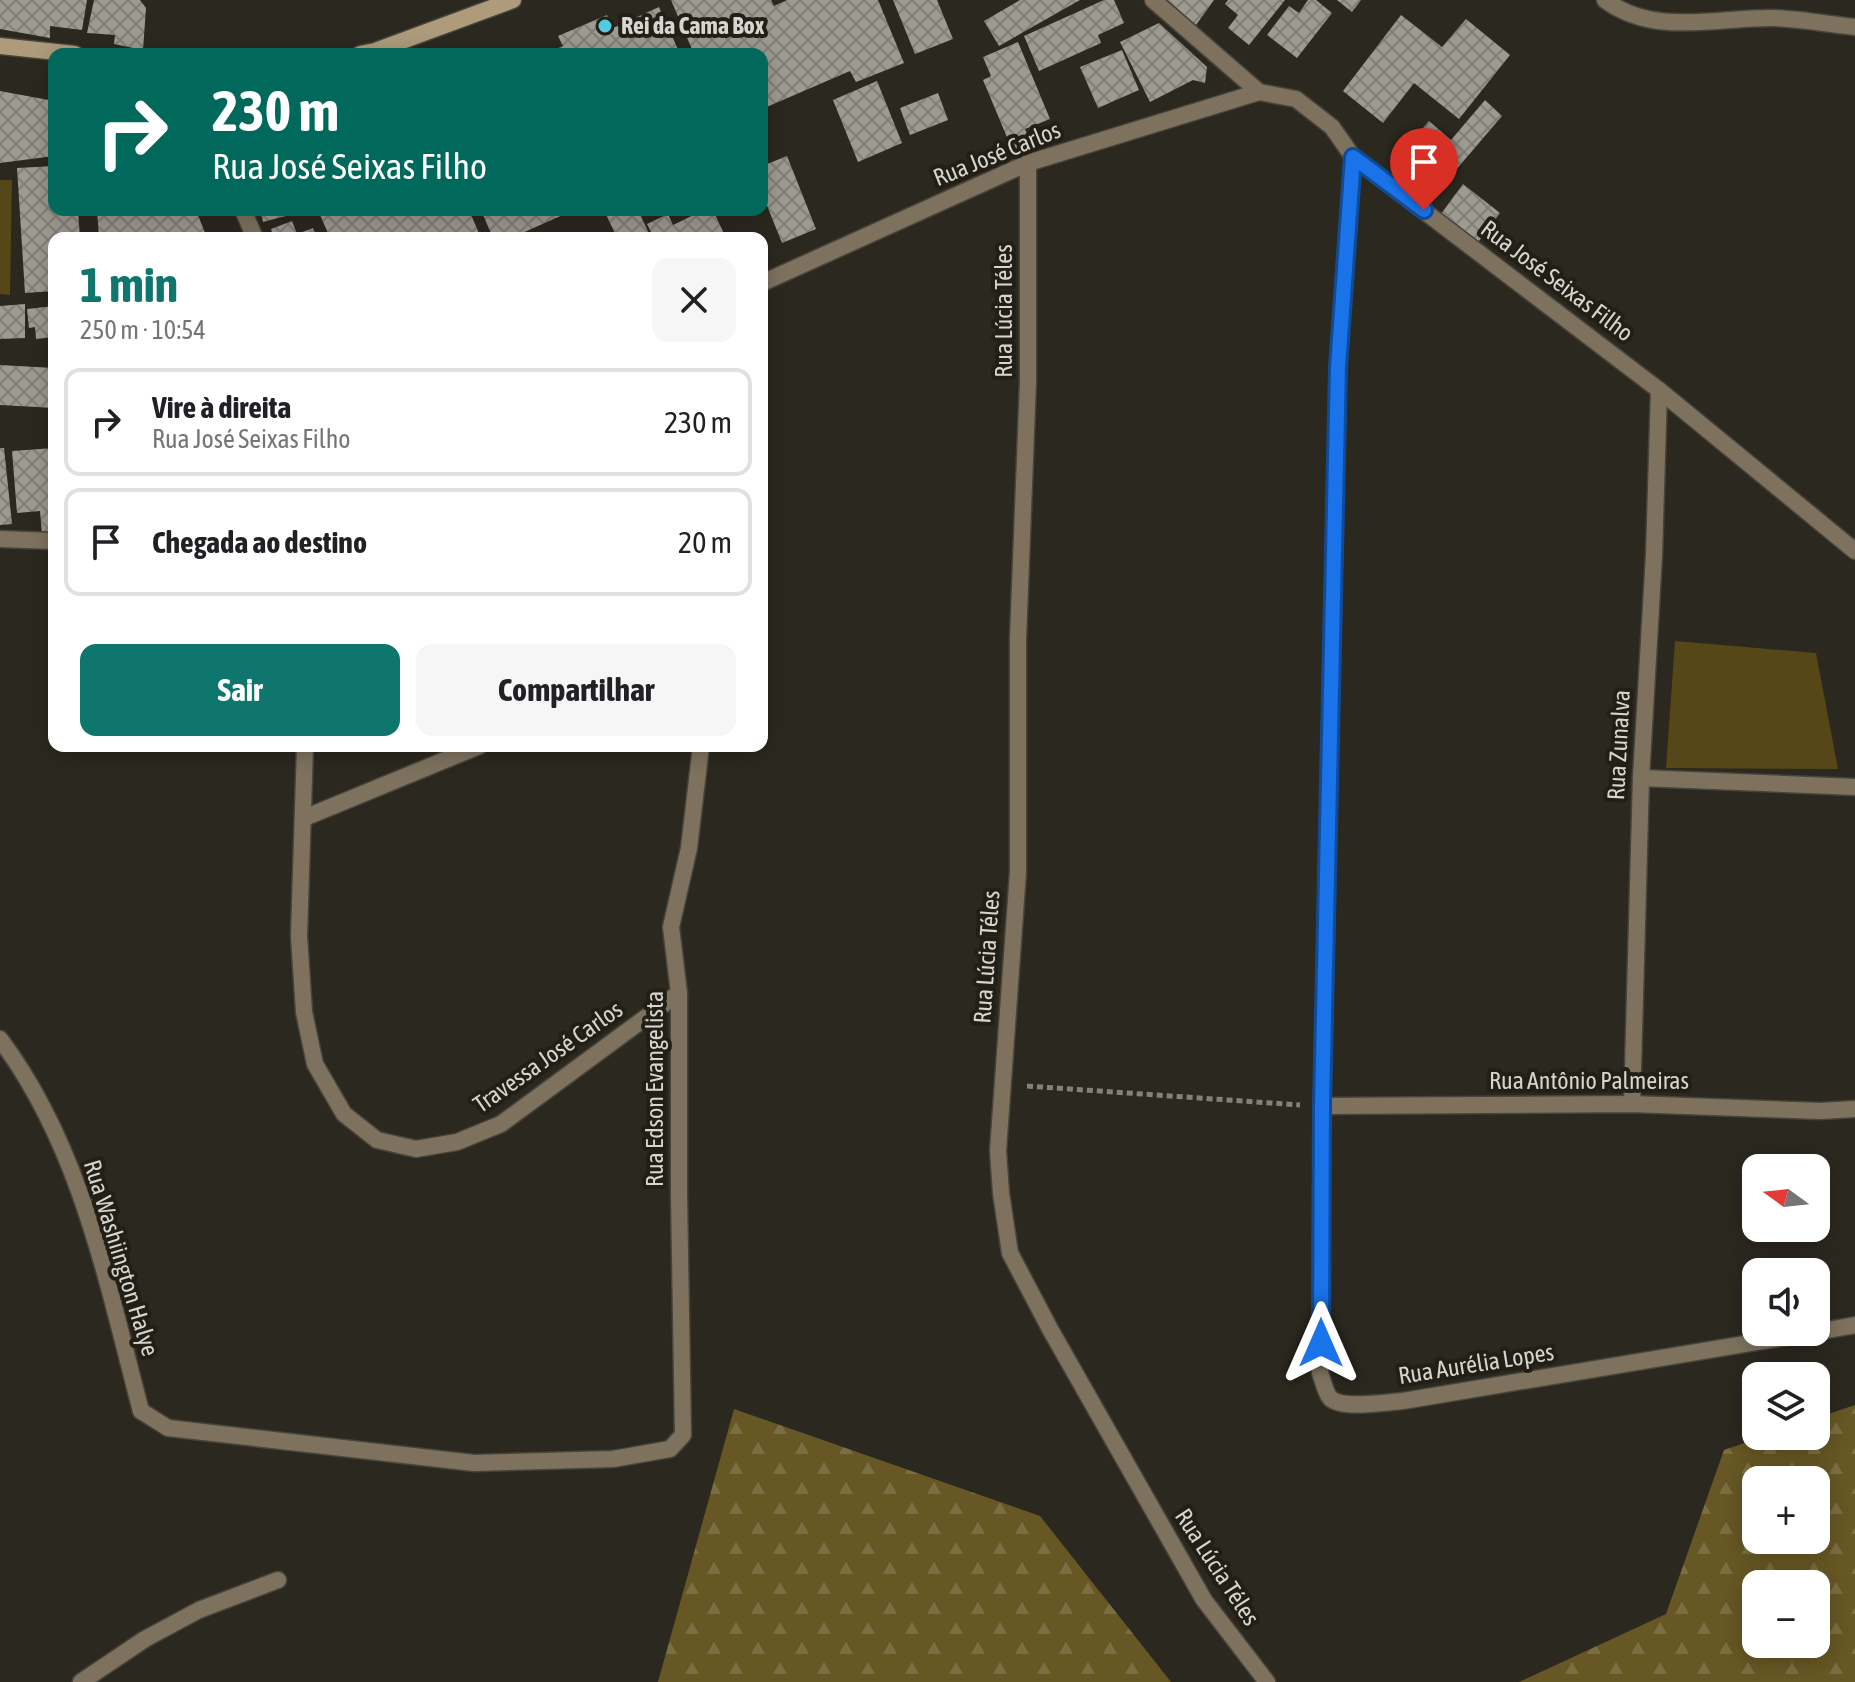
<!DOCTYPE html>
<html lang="pt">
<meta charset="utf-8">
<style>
:root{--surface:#fff;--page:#f6f6f6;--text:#202124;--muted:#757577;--line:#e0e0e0;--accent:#0f766e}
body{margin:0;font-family:"Asap Condensed",sans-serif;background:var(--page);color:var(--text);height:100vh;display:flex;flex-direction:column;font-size:30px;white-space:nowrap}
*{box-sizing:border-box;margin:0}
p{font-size:26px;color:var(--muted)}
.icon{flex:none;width:44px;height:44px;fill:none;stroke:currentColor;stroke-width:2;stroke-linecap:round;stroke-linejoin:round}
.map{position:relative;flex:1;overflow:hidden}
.details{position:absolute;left:48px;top:232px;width:720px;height:520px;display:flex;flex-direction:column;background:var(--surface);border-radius:16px;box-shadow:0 4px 20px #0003}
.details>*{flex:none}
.guide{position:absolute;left:48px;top:48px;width:720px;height:168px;border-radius:16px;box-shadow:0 4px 20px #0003;background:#00695c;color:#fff;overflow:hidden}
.needle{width:52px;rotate:285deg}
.buttons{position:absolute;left:1742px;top:1154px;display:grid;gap:16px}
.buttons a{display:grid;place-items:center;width:88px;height:88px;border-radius:16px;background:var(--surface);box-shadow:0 4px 20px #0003;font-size:40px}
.pin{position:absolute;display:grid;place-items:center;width:68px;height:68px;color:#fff;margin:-82px -34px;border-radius:50% 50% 50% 0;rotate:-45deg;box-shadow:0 0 8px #0007}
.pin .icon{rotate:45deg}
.me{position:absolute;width:88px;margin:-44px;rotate:0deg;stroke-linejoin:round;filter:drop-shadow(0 0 6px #0008)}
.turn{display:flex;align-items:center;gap:28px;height:168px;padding:0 32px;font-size:36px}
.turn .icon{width:104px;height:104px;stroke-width:2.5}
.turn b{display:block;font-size:56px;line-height:68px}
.round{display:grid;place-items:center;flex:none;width:84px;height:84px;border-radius:16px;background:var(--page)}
.overview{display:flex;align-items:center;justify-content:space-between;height:136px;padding:0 32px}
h1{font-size:48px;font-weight:700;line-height:60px;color:var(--accent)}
.primary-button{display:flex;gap:16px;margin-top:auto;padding:16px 32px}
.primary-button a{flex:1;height:92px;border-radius:16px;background:var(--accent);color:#fff;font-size:32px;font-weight:700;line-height:92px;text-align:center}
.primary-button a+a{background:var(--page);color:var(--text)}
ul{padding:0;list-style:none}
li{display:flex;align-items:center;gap:24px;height:108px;margin:0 16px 12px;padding:0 16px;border:4px solid var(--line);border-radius:16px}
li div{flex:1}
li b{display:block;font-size:30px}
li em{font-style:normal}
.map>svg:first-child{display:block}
</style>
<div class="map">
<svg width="1855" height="1682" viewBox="0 0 1855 1682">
<defs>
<pattern id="forest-firs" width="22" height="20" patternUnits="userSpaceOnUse" patternTransform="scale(2)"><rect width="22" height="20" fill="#665724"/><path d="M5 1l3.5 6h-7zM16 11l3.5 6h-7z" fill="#7b6e43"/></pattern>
<pattern id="building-cross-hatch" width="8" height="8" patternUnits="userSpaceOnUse" patternTransform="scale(2)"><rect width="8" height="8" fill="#9d9a8f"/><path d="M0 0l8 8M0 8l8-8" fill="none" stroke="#817f77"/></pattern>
</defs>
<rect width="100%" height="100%" fill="#2b281f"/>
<g fill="url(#forest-firs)" fill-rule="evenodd">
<path d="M 1855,1405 L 1855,1682 L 1519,1682 L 1666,1614 L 1724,1450 L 1765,1436 L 1816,1436 L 1816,1418 ZM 1756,1480 L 1816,1480 L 1816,1540 L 1756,1540 ZM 1756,1584 L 1816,1584 L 1816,1644 L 1756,1644 Z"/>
<path d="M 734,1409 L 1040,1516 L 1171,1682 L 658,1682 Z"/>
</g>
<g fill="#554717">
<path d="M 0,180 L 12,180 L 10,295 L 0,294 Z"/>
<path d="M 1675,641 L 1816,653 L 1838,769 L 1666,768 Z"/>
</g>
<g fill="url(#building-cross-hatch)">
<path d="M 0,0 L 87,0 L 82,30 L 50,26 L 50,38 L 0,29 Z"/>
<path d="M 94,0 L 140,0 L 146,8 L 143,50 L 114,44 L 115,35 L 87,33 Z"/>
<path d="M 671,0 L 771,0 L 774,6 L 787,0 L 878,0 L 904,63 L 856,82 L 850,71 L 762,109 L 762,54 L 694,54 Z"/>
<path d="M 893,0 L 937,0 L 953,39 L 915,54 Z"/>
<path d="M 1020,0 L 1080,0 L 999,46 L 984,21 Z"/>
<path d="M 1104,0 L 1114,0 L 1124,23 L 1098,35 L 1101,43 L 1039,71 L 1024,36 Z"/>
<path d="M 1167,0 L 1214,0 L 1196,25 Z"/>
<path d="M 1228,0 L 1285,0 L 1249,45 L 1228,28 L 1238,15 L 1225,4 Z"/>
<path d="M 1308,0 L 1316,0 L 1332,13 L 1297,58 L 1267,35 L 1289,6 L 1299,13 Z"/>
<path d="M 1337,0 L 1361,0 L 1352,12 Z"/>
<path d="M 659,7 L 680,54 L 544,54 L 563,46 L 558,36 L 607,15 L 613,28 Z"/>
<path d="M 1401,15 L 1442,47 L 1466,19 L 1510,55 L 1459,119 L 1414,83 L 1383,123 L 1343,91 Z"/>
<path d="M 1159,23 L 1207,67 L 1205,83 L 1193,80 L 1150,102 L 1120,42 Z"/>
<path d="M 1018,42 L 1050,119 L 1025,129 L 1032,146 L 1014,154 L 983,80 L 991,76 L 983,57 Z"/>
<path d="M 1122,50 L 1139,90 L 1098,108 L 1080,67 Z"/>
<path d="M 877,81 L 902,143 L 858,162 L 833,100 Z"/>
<path d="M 0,91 L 54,101 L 54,156 L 0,163 Z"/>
<path d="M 938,93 L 948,120 L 910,135 L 900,108 Z"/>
<path d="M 1485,100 L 1502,116 L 1431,199 L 1391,165 L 1429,121 L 1451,140 Z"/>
<path d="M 787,156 L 816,229 L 782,243 L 762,193 L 762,166 Z"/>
<path d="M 54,166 L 54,210 L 78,210 L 80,238 L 54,238 L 54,291 L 25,293 L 17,168 Z"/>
<path d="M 1463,184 L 1500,213 L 1475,246 L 1438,218 Z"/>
<path d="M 97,210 L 150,210 L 150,212 L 196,210 L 207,238 L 99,238 Z"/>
<path d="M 260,210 L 297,210 L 297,213 L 263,222 Z"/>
<path d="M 318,210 L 469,210 L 481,238 L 330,238 Z"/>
<path d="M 481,210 L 574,210 L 511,238 L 493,238 Z"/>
<path d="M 604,210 L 638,210 L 651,238 L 617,238 Z"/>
<path d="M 704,210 L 713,210 L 726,238 L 654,238 L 647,224 L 668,214 L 673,225 Z"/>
<path d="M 292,221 L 297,234 L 313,228 L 317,238 L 274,238 L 271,229 Z"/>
<path d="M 25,304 L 25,338 L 0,339 L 0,306 Z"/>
<path d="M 54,306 L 54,337 L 36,339 L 35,327 L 29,328 L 27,309 Z"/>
<path d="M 0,365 L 54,368 L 54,408 L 0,405 Z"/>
<path d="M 0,448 L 4,448 L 12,524 L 0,525 Z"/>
<path d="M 54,448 L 54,533 L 42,534 L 40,511 L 17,513 L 12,451 Z"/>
</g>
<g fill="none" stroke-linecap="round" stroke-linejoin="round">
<defs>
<path id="lane" d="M 0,1039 C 81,1147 107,1283 141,1411"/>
<g id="street">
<path d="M 1153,0 L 1259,92 L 1296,99 L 1332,127 L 1353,157 L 1659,390 L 1855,551"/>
<path d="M 1605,0 C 1655,37 1717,17 1774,18 C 1801,19 1828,24 1855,27"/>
<path d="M 1353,157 L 1338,367 L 1322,1106 L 1320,1373 C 1323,1380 1325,1392 1330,1398 C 1342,1410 1386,1402 1403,1401 L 1816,1332"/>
<path d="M 1028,163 L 1028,381 L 1018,639 L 1018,872 L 998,1151 L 1001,1193 L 1010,1253 L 1050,1329 L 1204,1600 L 1267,1682"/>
<path d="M 243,210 L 255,238"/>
<path d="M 762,283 L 1028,163 L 1259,92"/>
<path d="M 0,539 L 54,541"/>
<path d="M 305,746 L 299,936 L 304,1012 L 315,1064 L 344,1114 L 377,1140 L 416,1149 L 457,1142 L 501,1124 L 679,993"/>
<path d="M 1641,778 L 1855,787"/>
<path d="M 304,818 L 479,746"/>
<path d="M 1632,1104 L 1641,778 L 1654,555 L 1659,390"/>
<path d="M 1322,1106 L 1632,1104 L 1821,1111 L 1855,1109"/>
<path d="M 1816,1332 L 1855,1325"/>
<path d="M 141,1411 L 168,1428 L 474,1463 L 613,1459 L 670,1449 L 683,1435 L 679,1194 L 679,993 L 671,927 L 689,848 L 701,746"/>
<path d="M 81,1682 L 145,1639 L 199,1610 L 278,1580"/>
</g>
<g id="secondary">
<path d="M 0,46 L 75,54"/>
<path d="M 360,54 L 375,51 L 513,0"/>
</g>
</defs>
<use href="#lane" stroke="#47443b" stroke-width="19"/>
<use href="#street" stroke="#47443b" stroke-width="19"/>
<use href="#secondary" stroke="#47443b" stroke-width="19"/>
<path stroke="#84817a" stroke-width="5" stroke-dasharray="6 4" stroke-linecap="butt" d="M 1027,1086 L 1300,1105"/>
<use href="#lane" stroke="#7e725f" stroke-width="16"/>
<use href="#street" stroke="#7e725f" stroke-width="16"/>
<use href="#secondary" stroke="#ae9b7c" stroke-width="16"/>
</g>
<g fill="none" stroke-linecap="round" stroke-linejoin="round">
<defs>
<path id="route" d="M 1321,1343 L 1322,1106 L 1338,367 L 1353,157 L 1424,210"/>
</defs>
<use href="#route" stroke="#114b97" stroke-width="20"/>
<use href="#route" stroke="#1a73e8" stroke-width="14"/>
</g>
<circle fill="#55cadf" stroke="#221f16" stroke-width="3" cx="605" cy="26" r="8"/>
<g text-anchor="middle" stroke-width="8" stroke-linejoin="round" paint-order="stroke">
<g font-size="24" font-weight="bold" fill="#d7d5cf" stroke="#221f16" text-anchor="start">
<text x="621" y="34">Rei da Cama Box</text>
</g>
<g font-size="24" fill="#d7d5cf" stroke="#221f16">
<text transform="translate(997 154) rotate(-22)" y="8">Rua José Carlos</text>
<text transform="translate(1557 281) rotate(37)" y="8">Rua José Seixas Filho</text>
<text transform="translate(1004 311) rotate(-90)" y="8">Rua Lúcia Téles</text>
<text transform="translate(1619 745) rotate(-87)" y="8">Rua Zunalva</text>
<text transform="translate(987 957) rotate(-86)" y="8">Rua Lúcia Téles</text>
<text transform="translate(548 1057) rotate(-35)" y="8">Travessa José Carlos</text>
<text x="1589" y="1089">Rua Antônio Palmeiras</text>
<text transform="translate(655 1089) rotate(-90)" y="8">Rua Edson Evangelista</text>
<text transform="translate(121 1258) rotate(73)" y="8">Rua Washiington Halye</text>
<text transform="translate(1476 1364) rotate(-9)" y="8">Rua Aurélia Lopes</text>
<text transform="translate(1217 1567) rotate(57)" y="8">Rua Lúcia Téles</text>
</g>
</g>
</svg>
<div class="buttons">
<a><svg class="needle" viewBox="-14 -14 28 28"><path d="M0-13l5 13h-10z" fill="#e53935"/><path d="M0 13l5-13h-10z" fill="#757577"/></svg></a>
<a><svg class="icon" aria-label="sound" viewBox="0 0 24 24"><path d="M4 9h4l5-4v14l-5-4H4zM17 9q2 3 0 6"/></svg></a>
<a><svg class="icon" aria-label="layers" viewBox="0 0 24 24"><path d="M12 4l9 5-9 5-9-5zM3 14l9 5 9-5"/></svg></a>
<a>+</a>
<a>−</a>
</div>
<div class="pin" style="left:1424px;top:210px;background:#d93025"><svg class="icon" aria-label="arrive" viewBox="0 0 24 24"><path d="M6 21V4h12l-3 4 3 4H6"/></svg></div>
<svg class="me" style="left:1321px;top:1343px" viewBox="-20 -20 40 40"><path d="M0-17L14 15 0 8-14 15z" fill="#1a73e8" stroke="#fff" stroke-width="4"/></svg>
<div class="guide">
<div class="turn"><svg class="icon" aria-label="right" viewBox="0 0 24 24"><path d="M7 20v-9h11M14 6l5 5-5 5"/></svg><div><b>230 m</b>Rua José Seixas Filho</div></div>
</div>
<section class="details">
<div class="overview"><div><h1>1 min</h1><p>250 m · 10:54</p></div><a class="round"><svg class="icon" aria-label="close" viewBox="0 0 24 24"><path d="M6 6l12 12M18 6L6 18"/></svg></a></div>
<ul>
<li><svg class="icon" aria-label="right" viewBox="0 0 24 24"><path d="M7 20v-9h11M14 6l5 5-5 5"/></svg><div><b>Vire à direita</b><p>Rua José Seixas Filho</p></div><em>230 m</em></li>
<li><svg class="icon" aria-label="arrive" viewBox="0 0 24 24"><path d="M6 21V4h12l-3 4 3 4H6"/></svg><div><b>Chegada ao destino</b></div><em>20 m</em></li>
</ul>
<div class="primary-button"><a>Sair</a><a>Compartilhar</a></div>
</section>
</div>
